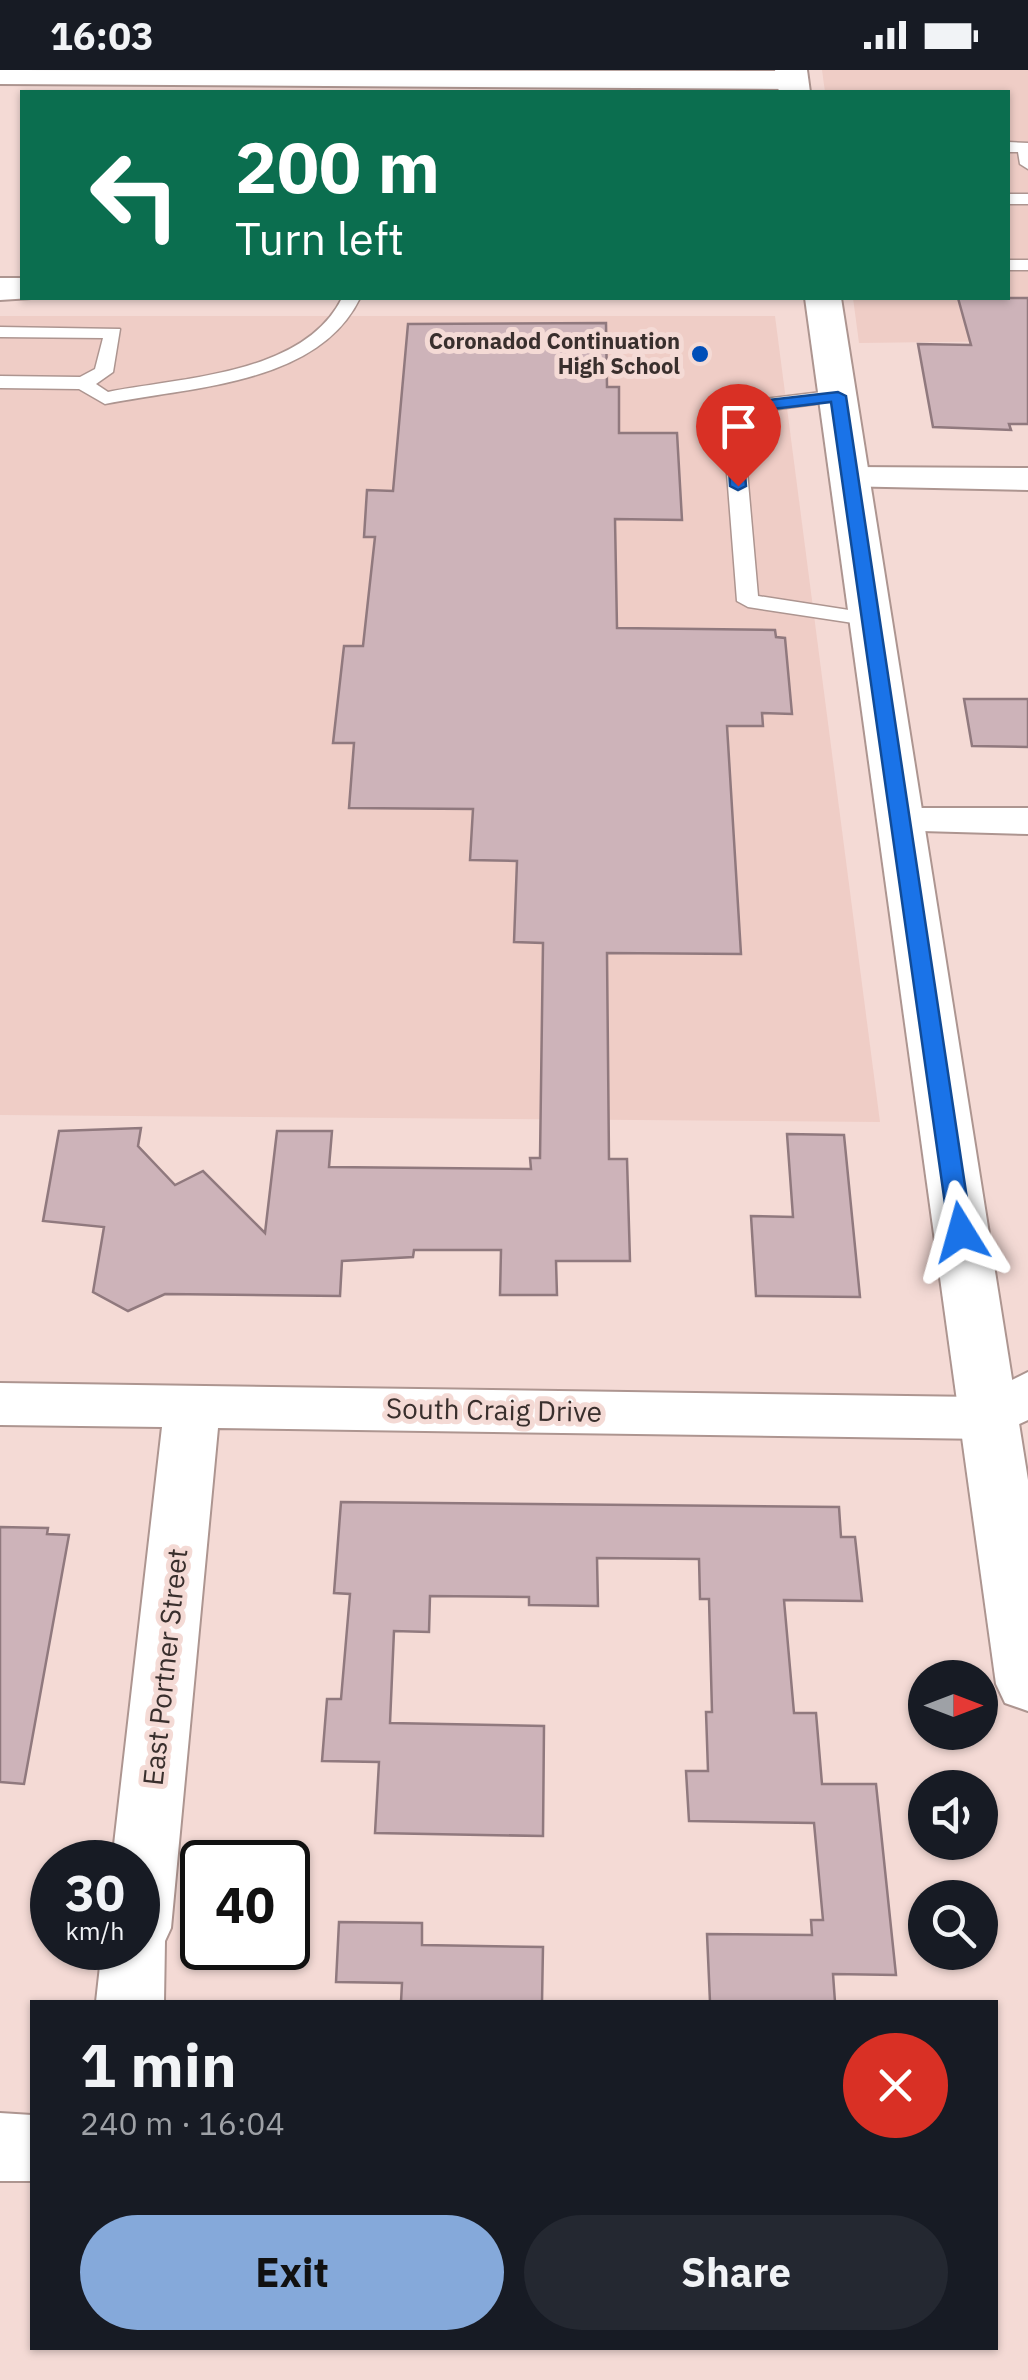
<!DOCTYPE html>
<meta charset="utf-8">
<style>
:root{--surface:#171b24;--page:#242831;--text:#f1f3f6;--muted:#9ea1a6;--accent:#85a9da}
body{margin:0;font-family:"IBM Plex Sans",sans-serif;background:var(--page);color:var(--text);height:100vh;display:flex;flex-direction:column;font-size:38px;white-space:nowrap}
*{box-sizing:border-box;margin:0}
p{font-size:32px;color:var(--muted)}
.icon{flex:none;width:55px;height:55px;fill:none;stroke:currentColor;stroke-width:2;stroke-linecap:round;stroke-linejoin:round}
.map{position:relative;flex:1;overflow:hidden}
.sheet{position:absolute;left:30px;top:1930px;width:968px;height:350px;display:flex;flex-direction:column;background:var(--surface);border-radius:0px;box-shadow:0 2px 8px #0004}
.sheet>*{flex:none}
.banner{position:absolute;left:20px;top:20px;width:990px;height:210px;border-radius:0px;box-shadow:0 2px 8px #0004;background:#0b6e4f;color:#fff;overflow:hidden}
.needle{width:65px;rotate:90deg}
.controls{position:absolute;left:908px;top:1590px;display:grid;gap:20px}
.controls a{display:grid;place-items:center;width:90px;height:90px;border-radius:50%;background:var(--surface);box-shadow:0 2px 8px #0004;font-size:50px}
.speed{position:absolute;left:30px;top:1770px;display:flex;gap:20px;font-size:50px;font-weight:700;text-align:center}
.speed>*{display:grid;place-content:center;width:130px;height:130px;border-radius:50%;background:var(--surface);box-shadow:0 2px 8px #0004;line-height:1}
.speed small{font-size:25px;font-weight:400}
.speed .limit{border:5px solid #111;border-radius:15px;background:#fff;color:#111}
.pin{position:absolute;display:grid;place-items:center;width:85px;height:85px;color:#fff;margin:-102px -42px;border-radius:50% 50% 50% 0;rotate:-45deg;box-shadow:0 0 10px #0007}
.pin .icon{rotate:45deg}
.me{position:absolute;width:110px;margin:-55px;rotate:352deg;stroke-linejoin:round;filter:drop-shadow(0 0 8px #0008)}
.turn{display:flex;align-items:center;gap:35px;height:210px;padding:0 50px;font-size:45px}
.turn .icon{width:130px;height:130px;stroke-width:2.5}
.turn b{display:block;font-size:70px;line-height:85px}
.round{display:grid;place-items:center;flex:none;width:105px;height:105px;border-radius:52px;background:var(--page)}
.summary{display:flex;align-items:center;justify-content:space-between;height:170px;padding:0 50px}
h1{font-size:60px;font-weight:700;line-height:75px}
.button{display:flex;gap:20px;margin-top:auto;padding:20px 50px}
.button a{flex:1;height:115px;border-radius:60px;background:var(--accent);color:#111;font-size:40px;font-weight:700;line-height:115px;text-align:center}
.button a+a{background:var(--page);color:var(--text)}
.status{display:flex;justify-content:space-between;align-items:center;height:70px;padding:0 50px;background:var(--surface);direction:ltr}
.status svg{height:28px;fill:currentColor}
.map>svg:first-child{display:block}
</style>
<div class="status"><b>16:03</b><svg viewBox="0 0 49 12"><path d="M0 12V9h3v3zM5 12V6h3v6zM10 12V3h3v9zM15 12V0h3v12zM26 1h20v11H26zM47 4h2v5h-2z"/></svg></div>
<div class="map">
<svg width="1028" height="2310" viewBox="0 0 1028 2310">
<rect width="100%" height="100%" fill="#f4dad5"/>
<g fill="#efcdc6">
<path d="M 822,0 L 1028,0 L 1028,271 L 859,273 L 853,228 L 1008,228 L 1008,22 L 825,22 Z"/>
<path d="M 0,246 L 775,246 L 880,1052 L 0,1045 Z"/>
</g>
<g fill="#cdb3b9" stroke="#90797e" stroke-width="2.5">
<path d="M 958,228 L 1028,228 L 1028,354 L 1009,354 L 1011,360 L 933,357 L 918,274 L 971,275 Z"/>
<path d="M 606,253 L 607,317 L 619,317 L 619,363 L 677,363 L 682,450 L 615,449 L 617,558 L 775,560 L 776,567 L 785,568 L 792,644 L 762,643 L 763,656 L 727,656 L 741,884 L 607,883 L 609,1089 L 627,1089 L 630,1191 L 556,1191 L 557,1225 L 500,1225 L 501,1180 L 414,1180 L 413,1187 L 342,1191 L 340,1226 L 165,1224 L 128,1241 L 93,1222 L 104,1157 L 43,1151 L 59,1061 L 141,1058 L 138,1076 L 175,1115 L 203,1101 L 265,1163 L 277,1061 L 332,1061 L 329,1097 L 531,1099 L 530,1088 L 540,1088 L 543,873 L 514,872 L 517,791 L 470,790 L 473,739 L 349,738 L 354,673 L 333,673 L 344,576 L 363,576 L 375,467 L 364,467 L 367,420 L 393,421 L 408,254 Z"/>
<path d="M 964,629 L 1028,629 L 1028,677 L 972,676 Z"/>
<path d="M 787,1064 L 844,1065 L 860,1227 L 756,1226 L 751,1146 L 793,1147 Z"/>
<path d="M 341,1432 L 839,1437 L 841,1467 L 855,1467 L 862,1531 L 784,1530 L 794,1643 L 816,1643 L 822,1714 L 876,1714 L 896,1905 L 833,1904 L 835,1932 L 710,1932 L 707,1864 L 812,1865 L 811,1850 L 823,1850 L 814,1753 L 689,1751 L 686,1701 L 708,1701 L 706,1642 L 712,1642 L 709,1529 L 700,1529 L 699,1489 L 597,1488 L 598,1536 L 529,1535 L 529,1527 L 430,1526 L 429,1562 L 394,1561 L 390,1653 L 544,1656 L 543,1766 L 375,1763 L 379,1692 L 322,1691 L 327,1629 L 341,1629 L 350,1524 L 334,1523 Z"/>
<path d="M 0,1457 L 48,1458 L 47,1464 L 69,1465 L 24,1714 L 0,1712 Z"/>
<path d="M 339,1852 L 422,1853 L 422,1875 L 543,1877 L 542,1932 L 401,1932 L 402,1913 L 336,1912 Z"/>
</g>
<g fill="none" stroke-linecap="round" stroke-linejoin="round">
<defs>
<g id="service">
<path d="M 1008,72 L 1028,73 L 1028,99 L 1020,94 L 1018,82 L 1008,82 Z"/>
<rect x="1008" y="124" width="20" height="10"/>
<rect x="1008" y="190" width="20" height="10"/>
<path d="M 342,228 L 360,228 C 318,315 190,317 105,334 L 79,319 L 0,318 L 0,306 L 80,307 L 95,299 L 103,268 L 0,267 L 0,257 L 120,259 L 113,302 L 96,314 L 108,322 C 183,307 304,305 342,228 Z"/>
<path d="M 838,320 L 847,326 L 845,330 L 742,344 L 758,526 L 881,545 L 881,555 L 873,556 L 748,537 L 737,531 L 722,339 L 732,333 Z"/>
</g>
<g id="minor">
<path d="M 0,0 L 792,1 L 807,10 L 792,19 L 0,14 Z"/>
<path d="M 851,397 L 1028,398 L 1028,420 L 838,416 L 832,408 L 838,400 Z"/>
<path d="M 902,738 L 1028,738 L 1028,764 L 886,760 L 880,751 L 886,742 Z"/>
<path d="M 1028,1302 L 1028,1350 L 987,1369 L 218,1358 L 171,1858 L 165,1871 L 164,1932 L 96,1932 L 102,1878 L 138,1878 L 138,1792 L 112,1792 L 162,1357 L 0,1355 L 0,1313 L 978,1327 Z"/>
<path d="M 0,2043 L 32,2045 L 32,2111 L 0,2111 Z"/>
</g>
<g id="tertiary">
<path d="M 775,0 L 807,0 L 810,22 L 779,22 Z"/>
<path d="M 0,208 L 22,208 L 22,228 L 31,228 L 0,230 Z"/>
<path d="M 805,228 L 841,228 L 1028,1410 L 1028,1641 L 1005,1633 L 996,1614 Z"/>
</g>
</defs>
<use href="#service" stroke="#ad9590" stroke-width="3"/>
<use href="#minor" stroke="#ad9590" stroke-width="4"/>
<use href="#tertiary" stroke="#ad9590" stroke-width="4"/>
<use href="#service" fill="#fff" fill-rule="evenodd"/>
<use href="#minor" fill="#fff" fill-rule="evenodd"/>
<use href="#tertiary" fill="#fff" fill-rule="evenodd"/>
</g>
<path fill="#1a73e8" stroke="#114b97" stroke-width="2.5" d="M 838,322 L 846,326 L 972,1162 L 961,1170 L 949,1162 L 831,332 L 740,343 L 746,416 L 738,420 L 730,416 L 726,335 Z"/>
<circle fill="#004eb8" stroke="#f4dad5" stroke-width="4" cx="700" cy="284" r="10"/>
<g text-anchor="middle" stroke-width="10" stroke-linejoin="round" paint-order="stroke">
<g font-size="22" font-weight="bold" fill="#392f2d" stroke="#f4dad5" text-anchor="end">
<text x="680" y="279">Coronadod Continuation<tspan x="680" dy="25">High School</tspan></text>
</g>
<g font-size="28" fill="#392f2d" stroke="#f4dad5">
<text transform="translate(494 1340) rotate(1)" y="10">South Craig Drive</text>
<text transform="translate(165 1597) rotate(-84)" y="10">East Portner Street</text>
</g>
</g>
</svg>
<div class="controls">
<a><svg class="needle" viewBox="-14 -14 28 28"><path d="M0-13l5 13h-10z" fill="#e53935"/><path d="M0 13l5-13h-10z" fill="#9ea1a6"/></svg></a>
<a><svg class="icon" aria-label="sound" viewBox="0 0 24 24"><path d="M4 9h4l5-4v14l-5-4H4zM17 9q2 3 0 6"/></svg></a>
<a><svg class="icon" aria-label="search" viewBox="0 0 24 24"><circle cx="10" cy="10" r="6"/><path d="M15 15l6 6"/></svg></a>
</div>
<div class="speed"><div>30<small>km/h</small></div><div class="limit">40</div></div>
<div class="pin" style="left:738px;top:416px;background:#d93025"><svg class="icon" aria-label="arrive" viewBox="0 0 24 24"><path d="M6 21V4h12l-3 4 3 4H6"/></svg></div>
<svg class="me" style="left:961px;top:1162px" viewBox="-20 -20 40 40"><path d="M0-17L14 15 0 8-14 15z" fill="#1a73e8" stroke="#fff" stroke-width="4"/></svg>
<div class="banner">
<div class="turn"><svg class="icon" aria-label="left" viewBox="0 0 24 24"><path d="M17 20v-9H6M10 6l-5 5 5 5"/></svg><div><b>200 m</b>Turn left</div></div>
</div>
<section class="sheet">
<div class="summary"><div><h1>1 min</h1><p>240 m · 16:04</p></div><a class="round" style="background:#d93025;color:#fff"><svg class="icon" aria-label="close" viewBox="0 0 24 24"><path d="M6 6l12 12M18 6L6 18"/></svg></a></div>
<div class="button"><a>Exit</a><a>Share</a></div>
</section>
</div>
